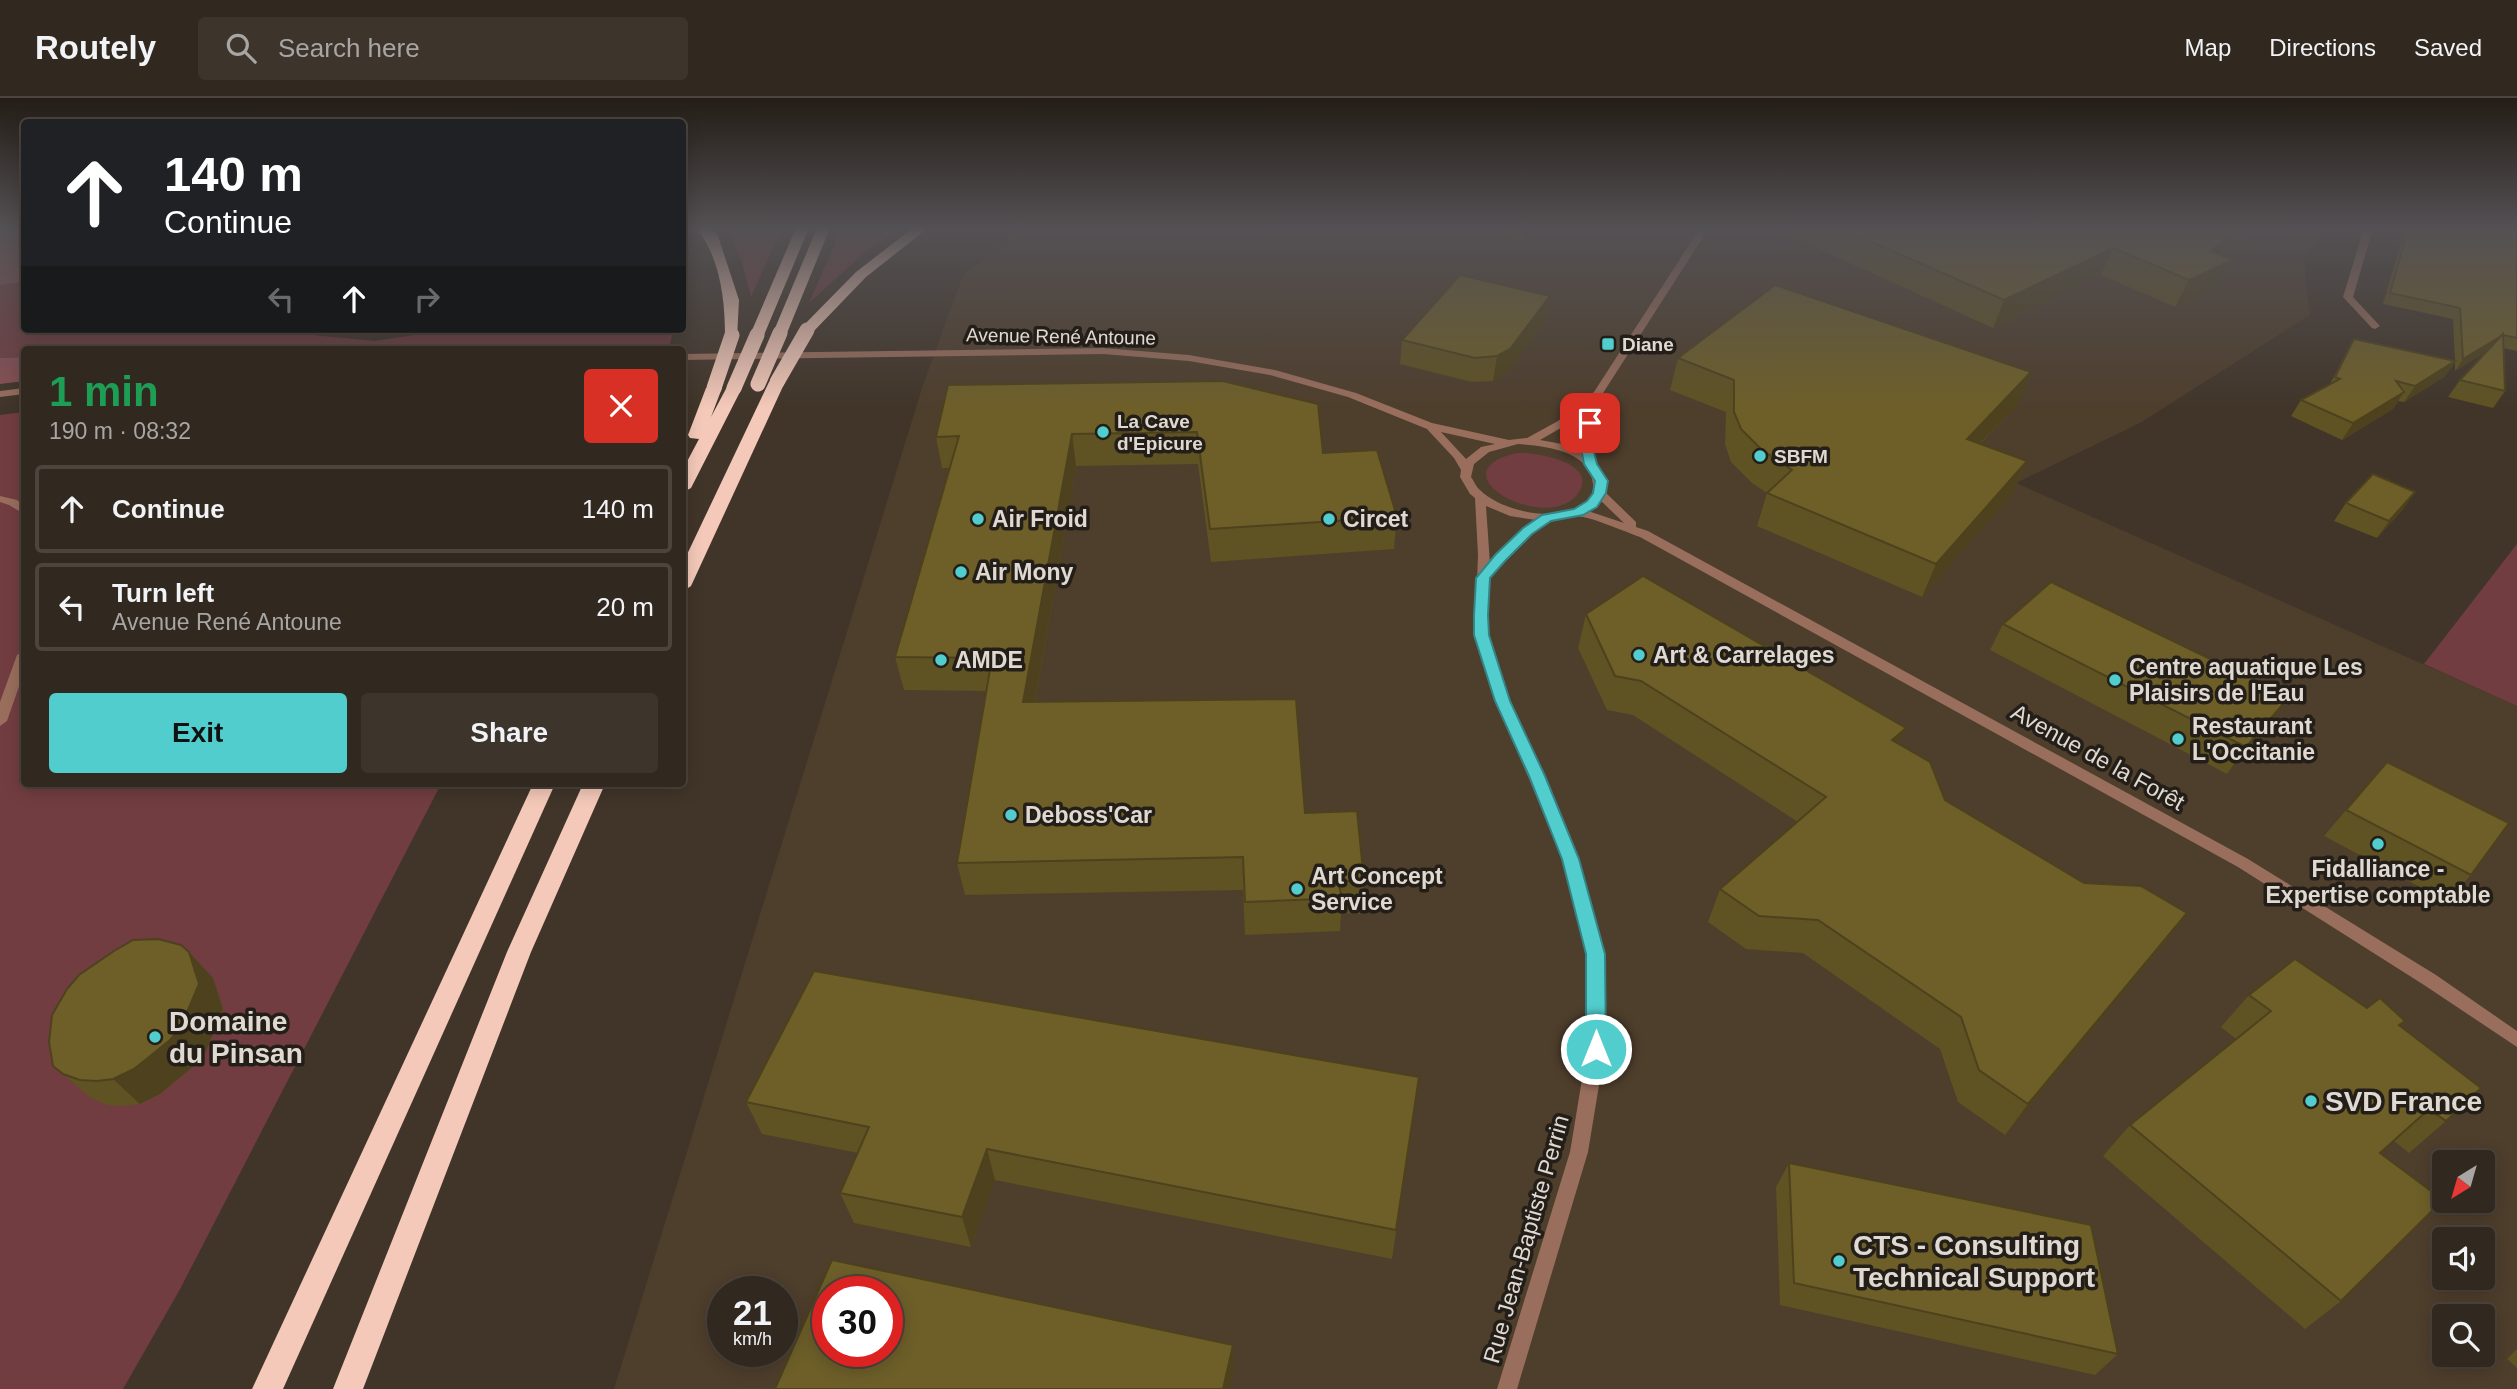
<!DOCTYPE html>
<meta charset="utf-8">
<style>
:root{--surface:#31281f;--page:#3d342c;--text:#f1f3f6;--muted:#a8a6a4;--line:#4c443d;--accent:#52cdce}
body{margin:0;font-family:Helvetica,sans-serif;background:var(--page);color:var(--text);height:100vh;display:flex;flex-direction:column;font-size:26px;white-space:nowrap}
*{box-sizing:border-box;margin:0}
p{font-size:23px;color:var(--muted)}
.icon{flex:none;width:38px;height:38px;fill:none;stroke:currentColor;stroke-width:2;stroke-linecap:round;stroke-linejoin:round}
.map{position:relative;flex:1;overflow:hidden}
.drawer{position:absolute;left:21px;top:248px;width:665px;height:441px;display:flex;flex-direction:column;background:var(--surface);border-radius:7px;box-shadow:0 4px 18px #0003,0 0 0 2px var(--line)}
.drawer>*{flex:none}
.top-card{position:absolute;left:21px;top:21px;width:665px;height:214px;border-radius:7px;box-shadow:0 4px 18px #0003,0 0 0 2px var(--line);background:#202124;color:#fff;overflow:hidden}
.needle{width:46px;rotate:217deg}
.tools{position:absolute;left:2432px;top:1052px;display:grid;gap:14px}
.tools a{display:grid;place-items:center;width:63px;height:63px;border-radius:7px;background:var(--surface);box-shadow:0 4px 18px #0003,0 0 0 2px var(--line);font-size:35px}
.speed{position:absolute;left:707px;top:1178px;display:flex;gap:14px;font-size:35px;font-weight:700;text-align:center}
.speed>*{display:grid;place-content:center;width:91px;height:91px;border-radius:50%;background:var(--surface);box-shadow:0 4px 18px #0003,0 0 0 2px var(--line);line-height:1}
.speed small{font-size:18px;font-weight:400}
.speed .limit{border:10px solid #d22;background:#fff;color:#111}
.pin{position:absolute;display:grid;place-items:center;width:60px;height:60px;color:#fff;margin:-30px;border-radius:14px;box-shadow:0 4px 10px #0006}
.me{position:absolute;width:77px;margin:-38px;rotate:0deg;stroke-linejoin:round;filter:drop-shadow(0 0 5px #0008)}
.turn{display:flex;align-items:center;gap:24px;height:147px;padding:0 28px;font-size:32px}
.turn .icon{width:91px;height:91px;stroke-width:2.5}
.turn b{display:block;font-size:49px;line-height:60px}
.lanes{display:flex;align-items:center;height:66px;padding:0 28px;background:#0003;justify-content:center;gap:35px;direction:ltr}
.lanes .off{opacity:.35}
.round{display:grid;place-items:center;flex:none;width:74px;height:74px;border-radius:7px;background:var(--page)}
.head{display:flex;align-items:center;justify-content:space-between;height:119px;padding:0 28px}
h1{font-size:42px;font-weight:700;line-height:52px;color:#1e9e55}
.button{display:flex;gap:14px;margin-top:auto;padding:14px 28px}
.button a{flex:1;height:80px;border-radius:7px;background:var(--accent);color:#111;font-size:28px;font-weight:700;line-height:80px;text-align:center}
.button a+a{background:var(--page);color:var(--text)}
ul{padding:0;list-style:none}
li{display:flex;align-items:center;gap:21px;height:88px;margin:0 14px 10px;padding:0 14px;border:4px solid var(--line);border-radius:7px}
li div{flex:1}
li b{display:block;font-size:26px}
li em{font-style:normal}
header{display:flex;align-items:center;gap:42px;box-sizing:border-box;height:98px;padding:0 35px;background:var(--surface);border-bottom:2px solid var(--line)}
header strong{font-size:33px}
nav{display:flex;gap:38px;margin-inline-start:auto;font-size:24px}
.search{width:490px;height:63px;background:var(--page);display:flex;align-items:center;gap:18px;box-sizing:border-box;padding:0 24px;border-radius:7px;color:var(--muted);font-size:26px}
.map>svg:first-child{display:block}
</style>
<header>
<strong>Routely</strong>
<div class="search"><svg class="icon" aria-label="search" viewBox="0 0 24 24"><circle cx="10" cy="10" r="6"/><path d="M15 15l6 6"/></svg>Search here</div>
<nav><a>Map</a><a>Directions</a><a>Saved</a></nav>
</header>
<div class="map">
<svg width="2517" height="1291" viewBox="0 0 2517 1291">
<rect width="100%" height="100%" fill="#413529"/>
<path fill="#4e3e2c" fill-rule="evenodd" d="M 1021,130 L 2325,130 L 2304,164 L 2310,217 L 2140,325 L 2016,385 L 2517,608 L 2517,1291 L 614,1291 L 922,290 L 963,177 ZM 2445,1064 L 2483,1064 L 2483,1102 L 2445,1102 ZM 2445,1141 L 2483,1141 L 2483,1180 L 2445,1180 ZM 723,1194 L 782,1194 L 782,1253 L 723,1253 ZM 828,1194 L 887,1194 L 887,1253 L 828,1253 ZM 2445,1218 L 2483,1218 L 2483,1256 L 2445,1256 Z"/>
<g fill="#723d41">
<path d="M 727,130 L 782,130 L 751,199 L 742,164 Z"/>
<path d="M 842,130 L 900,130 L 864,155 L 809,205 Z"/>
<path d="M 24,184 L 24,231 L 299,231 L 302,236 L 375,243 L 452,231 L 674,231 L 669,249 L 549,252 L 24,252 L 24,259 L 0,260 L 0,187 Z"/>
<path d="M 24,314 L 24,686 L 441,686 L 179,1193 L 123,1291 L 0,1291 L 0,317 Z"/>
<path d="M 1517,355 C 1534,354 1598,364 1579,394 C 1551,439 1430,375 1517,355 Z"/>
<path d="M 2517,446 L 2517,608 L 2424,566 Z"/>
</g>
<g fill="#885054">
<path d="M 0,130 L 24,130 L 24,184 L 0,187 Z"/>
<path d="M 24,259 L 24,283 L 0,286 L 0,260 Z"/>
</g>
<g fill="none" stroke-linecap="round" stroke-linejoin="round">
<g fill="#996e5d" fill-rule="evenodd">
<path d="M 1700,130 L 1709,130 L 1603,295 L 1593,333 L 1595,366 L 1604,382 L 1604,393 L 1636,424 L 1636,429 L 1648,433 L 2248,761 L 2436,877 L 2517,933 L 2517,949 L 2424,887 L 2238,769 L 1640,439 C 1626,434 1589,418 1576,418 C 1537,420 1515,453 1489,481 L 1487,537 L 1510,603 L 1579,761 L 1603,856 L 1605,951 L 1588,1054 L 1517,1291 L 1497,1291 L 1570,1054 L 1587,951 L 1587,856 L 1563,761 L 1496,603 L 1475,537 L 1478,457 L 1475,400 L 1470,396 L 1460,379 L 1461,372 L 1454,360 L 1427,331 L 1348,299 L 1270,277 L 1189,263 L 1103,256 L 682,262 L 682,256 L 1103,250 L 1189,257 L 1275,272 L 1356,295 L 1432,325 L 1509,342 L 1527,340 L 1558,323 L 1594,294 ZM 1589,308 L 1583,333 L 1584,356 L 1562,346 L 1540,342 L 1566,327 ZM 1441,334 L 1495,346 L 1481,349 L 1466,361 ZM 1518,346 C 1543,348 1590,352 1593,386 C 1594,393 1591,400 1585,405 C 1560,426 1502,414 1480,392 C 1476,389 1474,383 1471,379 L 1474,366 L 1489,354 ZM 1600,402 L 1624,425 L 1588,413 ZM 1486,408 L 1510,418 L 1536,422 L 1523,430 L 1490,466 Z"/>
<path d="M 2364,130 L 2373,130 L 2353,199 L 2380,228 L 2375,231 L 2372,230 L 2343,199 Z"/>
<path d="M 24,290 L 24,296 L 0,299 L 0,293 Z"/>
<path d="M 0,398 L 17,402 L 24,408 L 24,416 L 9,407 L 0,404 Z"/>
<path d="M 24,553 L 24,574 L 7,623 L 0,628 L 0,604 L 17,557 Z"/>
</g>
<g fill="#f4c9b9" fill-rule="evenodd">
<path d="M 696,130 L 710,130 L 718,138 L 739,202 L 737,240 L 727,240 L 725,237 C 725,202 720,158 696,130 Z"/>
<path d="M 796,130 L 809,130 L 764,237 L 762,240 L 752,240 L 750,237 Z"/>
<path d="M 817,130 L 830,130 L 787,235 L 785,238 L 775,238 L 773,235 Z"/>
<path d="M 913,130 L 928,130 L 866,179 L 812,235 L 802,235 L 800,232 L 802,229 L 856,174 Z"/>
<path d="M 777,279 L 785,284 L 691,488 L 682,494 L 682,467 L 769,284 Z"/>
<path d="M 714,285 L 722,290 L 711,319 L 728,287 L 740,287 L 742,290 L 691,390 L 682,395 L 682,373 L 699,341 L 690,340 L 688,337 L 706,290 Z"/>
<path d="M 533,686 L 555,686 L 283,1291 L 252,1291 Z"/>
<path d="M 583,686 L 605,686 L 531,854 L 363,1291 L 333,1291 L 507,854 Z"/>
</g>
<g stroke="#f4c9b9" stroke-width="15">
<path d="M 777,284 L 807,232"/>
<path d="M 758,286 L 780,235"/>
<path d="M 714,290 L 732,237"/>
<path d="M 734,290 L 757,237"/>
</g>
</g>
<g fill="#5f5223">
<path d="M 1465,130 L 1535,130 L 1524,143 Z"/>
<path d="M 1773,130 L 1953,130 L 1957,132 L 1961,130 L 2259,130 L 2258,132 L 2225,158 L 2233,162 L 2219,188 L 2175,209 L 2101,177 L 1993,230 Z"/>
<path d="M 2412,130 L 2517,130 L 2517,253 L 2503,250 L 2505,293 L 2493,310 L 2448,299 L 2460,282 L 2487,253 L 2455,273 L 2455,264 L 2444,279 L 2404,304 L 2398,303 L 2393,311 L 2342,342 L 2291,318 L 2301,302 L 2330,286 L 2345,257 L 2354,241 L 2455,263 L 2453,221 L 2383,206 L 2402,141 L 2408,131 L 2411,131 Z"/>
<path d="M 1550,198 L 1547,222 L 1506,275 L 1493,283 L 1472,284 L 1400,266 L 1402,242 Z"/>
<path d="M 1678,260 L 2031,274 L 2018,306 L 1980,346 L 2027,363 L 2012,396 L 1922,499 L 1757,428 L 1767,395 L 1752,385 L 1731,364 L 1725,346 L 1726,314 L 1670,292 Z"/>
<path d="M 948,287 L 1323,355 L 1397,419 L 1394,451 L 1211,464 L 1198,366 L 1076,368 L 1035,604 L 1305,715 L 1364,783 L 1361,816 L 1341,815 L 1340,833 L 1245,837 L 1243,792 L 965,797 L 957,765 L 986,593 L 904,592 L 895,559 L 950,370 L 942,370 L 936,339 Z"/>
<path d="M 2415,394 L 2403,411 L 2377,440 L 2334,423 L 2346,405 Z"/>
<path d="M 1586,516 L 1899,646 L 1945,702 L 2084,785 L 2187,815 L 2162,848 L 2005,1037 L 1958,1004 L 1940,951 L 1803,855 L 1746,851 L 1708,824 L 1720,791 L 1798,724 L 1633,617 L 1607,612 L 1578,550 Z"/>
<path d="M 2003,526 L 2289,599 L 2270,626 L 2227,676 L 1990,552 Z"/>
<path d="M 2387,664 L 2471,777 L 2446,803 L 2324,738 Z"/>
<path d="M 213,880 L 223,911 L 206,953 L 195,967 L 160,996 L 140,1006 L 124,1008 L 108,1007 L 91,1000 L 53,968 Z"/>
<path d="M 2249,897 L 2367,910 L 2400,928 L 2446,1023 L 2409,1055 L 2394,1043 L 2380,1055 L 2341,1203 L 2305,1231 L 2103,1058 L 2130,1027 L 2236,941 L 2221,929 Z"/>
<path d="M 1419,979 L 1392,1161 L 995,1082 L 971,1149 L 854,1125 L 840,1095 L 858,1055 L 762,1036 L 746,1004 Z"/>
<path d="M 1789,1065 L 2118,1256 L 2095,1277 L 1780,1207 L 1776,1089 Z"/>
<path d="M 2517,1251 L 2517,1270 L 2507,1261 Z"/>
</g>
<g fill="#4d421d">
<path d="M 1526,130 L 1535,130 L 1524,143 Z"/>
<path d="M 2240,130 L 2259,130 L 2258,132 L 2202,176 L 2233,162 L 2219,188 L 2175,209 L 2189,182 L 2211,153 Z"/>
<path d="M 2113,150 L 2101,177 L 1993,230 L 2004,202 Z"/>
<path d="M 1550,198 L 1547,222 L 1506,275 L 1493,283 L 1497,258 Z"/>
<path d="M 2503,237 L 2495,248 L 2455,273 L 2463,261 Z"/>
<path d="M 2455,263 L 2444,279 L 2404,304 L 2415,288 Z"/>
<path d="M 2031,274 L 2018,306 L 1953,373 L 1967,341 Z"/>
<path d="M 2404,294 L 2393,311 L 2342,342 L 2353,325 Z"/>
<path d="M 1072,336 L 1076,368 L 1029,637 L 1023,604 Z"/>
<path d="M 2027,363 L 2012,396 L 1922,499 L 1936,466 Z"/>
<path d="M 2415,394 L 2403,411 L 2377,440 L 2389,423 Z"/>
<path d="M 2289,599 L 2270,626 L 2227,676 L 2246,649 Z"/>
<path d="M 1906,630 L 1890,664 L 1892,642 Z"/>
<path d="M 2187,815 L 2162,848 L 2005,1037 L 2028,1006 Z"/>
<path d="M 189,854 L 213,880 L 223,911 L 206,953 L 195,967 L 160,996 L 140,1006 L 113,981 Z"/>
<path d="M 987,1051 L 995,1082 L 971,1149 L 962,1119 Z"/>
<path d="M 1233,1247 L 1234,1273 L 1230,1291 L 1223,1291 Z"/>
</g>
<g fill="#6e5f29" stroke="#4d421d" stroke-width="2" fill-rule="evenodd">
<path d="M 1840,130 L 1953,130 L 1957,132 L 1961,130 L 2240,130 L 2211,153 L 2233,162 L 2189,182 L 2113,150 L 2004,202 Z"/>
<path d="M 2416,130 L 2517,130 L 2517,240 L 2503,237 L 2463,261 L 2460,210 L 2390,195 L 2408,131 L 2415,132 Z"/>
<path d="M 1460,177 L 1550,198 L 1510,251 L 1497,258 L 1475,260 L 1402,242 Z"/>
<path d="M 1775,187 L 2031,274 L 1967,341 L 2027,363 L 1936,466 L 1767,395 L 1792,372 L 1762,352 L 1741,331 L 1734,314 L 1734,282 L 1678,260 Z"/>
<path d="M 2503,236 L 2505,293 L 2460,282 Z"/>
<path d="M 2354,241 L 2455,263 L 2415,288 L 2396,283 L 2404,294 L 2353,325 L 2301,302 L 2340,281 L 2335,279 Z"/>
<path d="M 1223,283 L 1318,306 L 1323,355 L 1377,352 L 1397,419 L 1210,431 L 1197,334 L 1072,336 L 1023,604 L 1296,601 L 1305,715 L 1357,713 L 1364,783 L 1338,783 L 1342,800 L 1245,804 L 1243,759 L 957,765 L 992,560 L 895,559 L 959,338 L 936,339 L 948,287 Z"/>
<path d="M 2373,376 L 2415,394 L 2389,423 L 2346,405 Z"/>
<path d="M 1643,478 L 1906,630 L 1892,642 L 1930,664 L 1945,702 L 2084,785 L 2141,788 L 2187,815 L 2028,1006 L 1979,972 L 1961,919 L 1818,822 L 1759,818 L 1720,791 L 1826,699 L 1641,583 L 1615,578 L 1586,516 Z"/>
<path d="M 2051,484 L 2289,599 L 2246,649 L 2003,526 Z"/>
<path d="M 2387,664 L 2509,725 L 2471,777 L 2346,712 Z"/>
<path d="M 158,841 L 181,847 L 189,854 L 199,886 L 181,928 L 170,942 L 134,971 L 113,981 L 97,983 L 80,982 L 63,976 L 53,968 L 49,944 L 52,917 L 67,891 L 79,877 L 114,853 L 133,842 Z"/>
<path d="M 2295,861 L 2367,910 L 2380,900 L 2405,923 L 2399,927 L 2481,990 L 2446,1023 L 2429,1011 L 2380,1055 L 2443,1102 L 2341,1203 L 2130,1027 L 2271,913 L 2249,897 Z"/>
<path d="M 814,873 L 1419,979 L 1396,1132 L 987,1051 L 962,1119 L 840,1095 L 869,1029 L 746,1004 Z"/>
<path d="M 1789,1065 L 2091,1127 L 2118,1256 L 1794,1185 Z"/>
<path d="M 832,1162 L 1233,1247 L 1223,1291 L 775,1291 ZM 828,1194 L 887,1194 L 887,1253 L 828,1253 Z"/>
</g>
<linearGradient id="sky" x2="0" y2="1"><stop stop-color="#241d17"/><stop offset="0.42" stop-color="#545154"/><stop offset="1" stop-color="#545154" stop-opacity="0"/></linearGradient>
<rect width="2517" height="311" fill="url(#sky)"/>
<path fill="#52cdce" stroke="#358586" stroke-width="2" d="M 1590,321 L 1596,325 L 1593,350 L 1597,366 L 1608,383 L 1606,395 L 1597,409 L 1583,417 L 1551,423 L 1532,436 L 1505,463 L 1490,480 L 1488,517 L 1489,537 L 1510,603 L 1545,678 L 1579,761 L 1605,856 L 1606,951 L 1603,957 L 1596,959 L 1589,957 L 1586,951 L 1586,856 L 1562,761 L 1529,678 L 1495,603 L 1474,537 L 1474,517 L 1476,480 L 1495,457 L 1523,430 L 1542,417 L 1574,411 L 1587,403 L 1593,395 L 1595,383 L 1584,366 L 1581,350 L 1583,325 Z"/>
<g fill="#52cdce" stroke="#231e18" stroke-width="2.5">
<rect x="1601" y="239" width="14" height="14" rx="3.5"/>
<circle cx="1103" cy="334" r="7"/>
<circle cx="1760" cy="358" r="7"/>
<circle cx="978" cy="421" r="7"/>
<circle cx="1329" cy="421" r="7"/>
<circle cx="961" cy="474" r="7"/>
<circle cx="1639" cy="557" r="7"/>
<circle cx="941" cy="562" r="7"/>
<circle cx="2115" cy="582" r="7"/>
<circle cx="2178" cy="641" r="7"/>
<circle cx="1011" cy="717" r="7"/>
<circle cx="2378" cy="746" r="7"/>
<circle cx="1297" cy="791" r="7"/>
<circle cx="155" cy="939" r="7"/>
<circle cx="2311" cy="1003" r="7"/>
<circle cx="1839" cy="1163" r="7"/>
</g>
<g text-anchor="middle" stroke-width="7" stroke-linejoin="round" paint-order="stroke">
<g font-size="19" fill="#e0d9d2" stroke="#231e18">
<text transform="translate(1061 238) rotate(1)" y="7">Avenue René Antoune</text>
</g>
<g font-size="19" font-weight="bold" fill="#e0d9d2" stroke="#231e18" text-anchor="start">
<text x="1622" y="253">Diane</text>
<text x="1117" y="330">La Cave<tspan x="1117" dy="22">d'Epicure</tspan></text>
<text x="1774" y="365">SBFM</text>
</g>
<g font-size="23" font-weight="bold" fill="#e0d9d2" stroke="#231e18" text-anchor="start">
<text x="992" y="429">Air Froid</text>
<text x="1343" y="429">Circet</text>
<text x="975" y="482">Air Mony</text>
<text x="1653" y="565">Art &amp; Carrelages</text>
<text x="955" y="570">AMDE</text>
<text x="2129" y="577">Centre aquatique Les<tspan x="2129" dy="26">Plaisirs de l'Eau</tspan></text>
<text x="2192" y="636">Restaurant<tspan x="2192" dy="26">L'Occitanie</tspan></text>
<text x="1025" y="725">Deboss'Car</text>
<text x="2378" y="779" text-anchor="middle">Fidalliance -<tspan x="2378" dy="26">Expertise comptable</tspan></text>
<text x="1311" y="786">Art Concept<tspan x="1311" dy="26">Service</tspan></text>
</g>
<g font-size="23" fill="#e0d9d2" stroke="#231e18">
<text transform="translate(2098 659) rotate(29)" y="8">Avenue de la Forêt</text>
<text transform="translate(1526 1141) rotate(-74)" y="8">Rue Jean-Baptiste Perrin</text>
</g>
<g font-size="28" font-weight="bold" fill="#e0d9d2" stroke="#231e18" text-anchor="start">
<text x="169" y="933">Domaine<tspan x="169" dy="32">du Pinsan</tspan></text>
<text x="2325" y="1013">SVD France</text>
<text x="1853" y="1157">CTS - Consulting<tspan x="1853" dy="32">Technical Support</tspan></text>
</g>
</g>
</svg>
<div class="tools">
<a><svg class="needle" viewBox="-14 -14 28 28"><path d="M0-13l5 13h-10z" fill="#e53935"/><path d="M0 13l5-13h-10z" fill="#a8a6a4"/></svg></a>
<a><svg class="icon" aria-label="sound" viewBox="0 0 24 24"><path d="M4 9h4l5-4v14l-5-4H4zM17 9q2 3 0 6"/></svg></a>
<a><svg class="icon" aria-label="search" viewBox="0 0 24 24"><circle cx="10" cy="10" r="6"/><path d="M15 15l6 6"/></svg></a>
</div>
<div class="speed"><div>21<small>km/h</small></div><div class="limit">30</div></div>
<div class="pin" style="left:1590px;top:325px;background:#d93025"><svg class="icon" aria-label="arrive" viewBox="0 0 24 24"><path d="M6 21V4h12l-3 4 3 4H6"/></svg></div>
<svg class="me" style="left:1596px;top:951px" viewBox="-20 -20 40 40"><circle r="17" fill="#52cdce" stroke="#fff" stroke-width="3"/><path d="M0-11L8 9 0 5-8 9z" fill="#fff"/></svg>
<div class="top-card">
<div class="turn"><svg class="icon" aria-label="ahead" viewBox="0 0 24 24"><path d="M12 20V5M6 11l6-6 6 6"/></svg><div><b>140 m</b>Continue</div></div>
<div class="lanes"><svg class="icon off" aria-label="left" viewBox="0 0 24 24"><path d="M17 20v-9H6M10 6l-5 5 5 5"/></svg><svg class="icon" aria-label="ahead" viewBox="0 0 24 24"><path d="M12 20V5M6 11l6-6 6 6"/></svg><svg class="icon off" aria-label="right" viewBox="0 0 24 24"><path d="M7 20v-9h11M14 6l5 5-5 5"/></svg></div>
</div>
<section class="drawer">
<div class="head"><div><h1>1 min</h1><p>190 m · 08:32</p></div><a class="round" style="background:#d93025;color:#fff"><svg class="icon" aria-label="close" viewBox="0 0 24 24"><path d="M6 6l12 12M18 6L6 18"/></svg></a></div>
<ul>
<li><svg class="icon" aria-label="ahead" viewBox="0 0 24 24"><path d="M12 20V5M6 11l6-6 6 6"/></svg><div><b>Continue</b></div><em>140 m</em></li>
<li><svg class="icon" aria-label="left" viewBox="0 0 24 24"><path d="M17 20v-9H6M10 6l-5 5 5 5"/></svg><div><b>Turn left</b><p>Avenue René Antoune</p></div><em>20 m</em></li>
</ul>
<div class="button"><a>Exit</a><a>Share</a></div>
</section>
</div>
